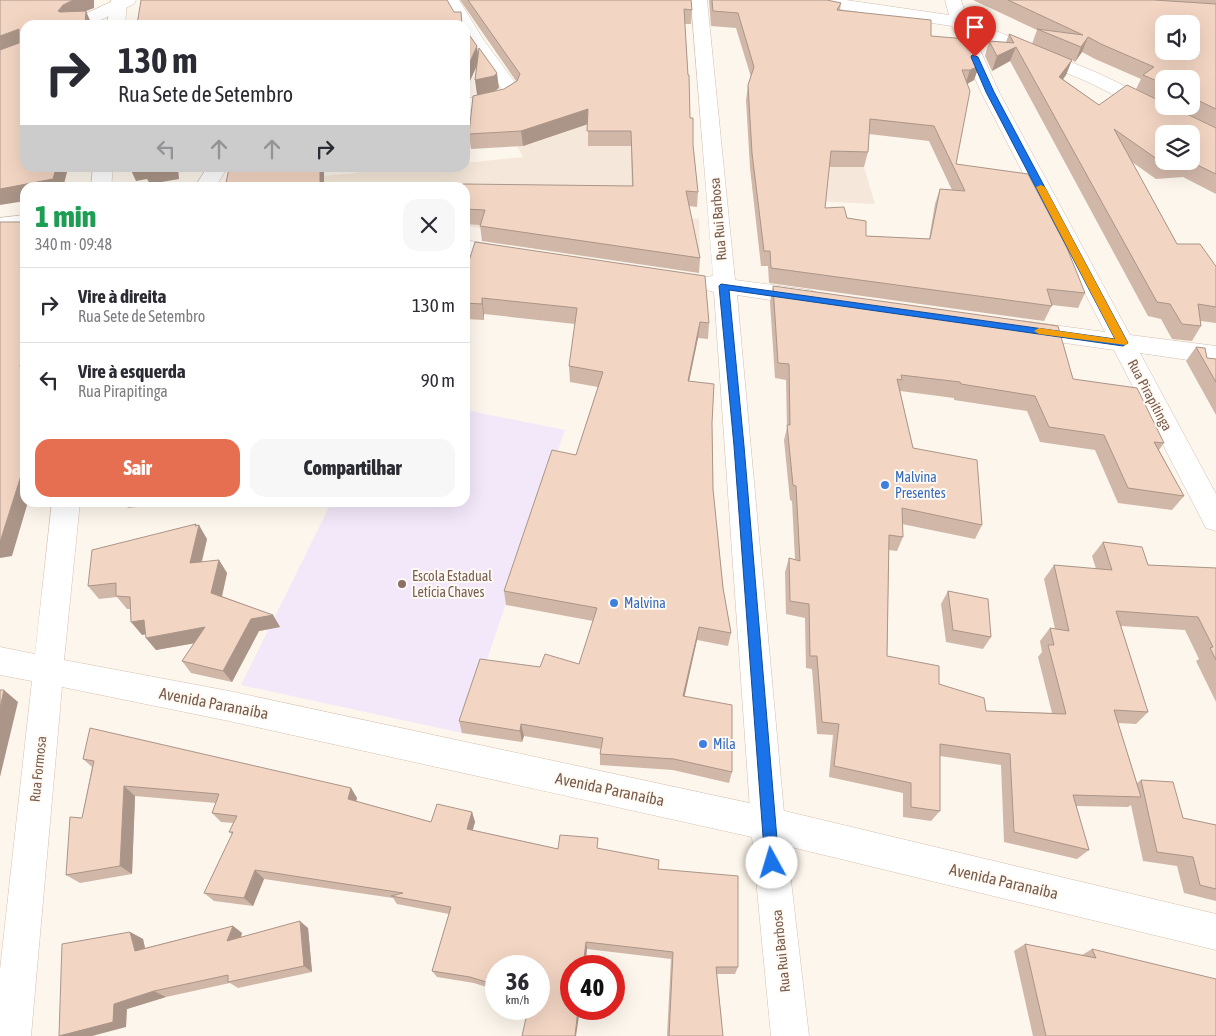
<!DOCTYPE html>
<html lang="pt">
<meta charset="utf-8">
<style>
:root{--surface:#fff;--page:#f7f7f7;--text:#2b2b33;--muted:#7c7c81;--line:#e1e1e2;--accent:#e76f51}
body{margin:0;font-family:"Asap Condensed",sans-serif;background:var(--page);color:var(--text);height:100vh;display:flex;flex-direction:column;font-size:19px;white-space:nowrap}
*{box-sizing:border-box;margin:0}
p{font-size:16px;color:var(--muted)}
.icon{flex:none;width:28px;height:28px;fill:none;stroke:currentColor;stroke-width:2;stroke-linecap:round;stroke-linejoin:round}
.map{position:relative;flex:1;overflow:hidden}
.sheet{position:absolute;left:20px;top:182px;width:450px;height:325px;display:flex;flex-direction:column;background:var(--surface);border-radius:15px;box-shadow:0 5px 20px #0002}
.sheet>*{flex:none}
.guide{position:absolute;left:20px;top:20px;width:450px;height:152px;border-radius:15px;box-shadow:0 5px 20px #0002;background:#fff;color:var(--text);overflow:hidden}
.buttons{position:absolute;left:1155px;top:15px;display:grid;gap:10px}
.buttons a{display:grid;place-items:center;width:45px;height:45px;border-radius:10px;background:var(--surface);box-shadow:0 5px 20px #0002;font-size:25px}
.speed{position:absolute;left:485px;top:955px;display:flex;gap:10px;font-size:25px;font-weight:700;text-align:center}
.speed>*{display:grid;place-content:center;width:65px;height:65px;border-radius:50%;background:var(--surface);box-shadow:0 5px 20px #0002;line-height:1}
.speed small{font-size:12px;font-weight:400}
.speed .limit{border:8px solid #d22;background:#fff;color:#111}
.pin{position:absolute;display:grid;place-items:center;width:42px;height:42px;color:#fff;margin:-51px -21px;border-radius:50% 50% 50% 0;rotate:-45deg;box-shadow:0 0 5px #0007}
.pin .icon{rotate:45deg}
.me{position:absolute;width:55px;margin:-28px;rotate:354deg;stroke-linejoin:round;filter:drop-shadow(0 0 4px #0008)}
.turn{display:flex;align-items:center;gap:18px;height:105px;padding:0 15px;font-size:22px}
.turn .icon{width:65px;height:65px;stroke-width:2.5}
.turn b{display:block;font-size:35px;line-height:42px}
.lanes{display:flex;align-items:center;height:48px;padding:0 15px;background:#0003;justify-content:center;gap:25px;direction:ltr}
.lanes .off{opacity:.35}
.round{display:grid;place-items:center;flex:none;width:52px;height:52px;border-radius:15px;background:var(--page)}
.head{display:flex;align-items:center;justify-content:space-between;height:85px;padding:0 15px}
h1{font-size:30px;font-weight:800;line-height:38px;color:#1e9e55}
.primary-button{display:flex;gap:10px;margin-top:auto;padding:10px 15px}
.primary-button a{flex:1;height:58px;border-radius:15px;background:var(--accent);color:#fff;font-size:20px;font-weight:800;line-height:58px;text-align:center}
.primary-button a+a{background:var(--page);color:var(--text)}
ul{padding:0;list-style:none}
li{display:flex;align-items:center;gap:15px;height:75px;padding:0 15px;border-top:1px solid var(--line)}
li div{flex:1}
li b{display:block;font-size:19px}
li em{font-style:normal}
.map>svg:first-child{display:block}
</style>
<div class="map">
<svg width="1216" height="1036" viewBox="0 0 1216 1036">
<rect width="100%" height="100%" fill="#fdf6ec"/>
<g fill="#f5e8da">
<path d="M 542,98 L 631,134 L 633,212 L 699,219 L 700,262 L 465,226 L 465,188 L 269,188 L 299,178 L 357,173 L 357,168 L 465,168 L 465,163 L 523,157 L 515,142 Z"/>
<path d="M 750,165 L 864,167 L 875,204 L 754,198 Z"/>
</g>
<path fill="#f3e8fa" d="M 465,410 L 565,430 L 462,733 L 241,685 L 331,503 L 465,502 Z"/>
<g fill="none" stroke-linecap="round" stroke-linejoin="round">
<defs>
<g id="street">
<path d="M 115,0 L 136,0 L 134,4 L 90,25 L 67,25 L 70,21 Z"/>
<path d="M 443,0 L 459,0 L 483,39 L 519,88 C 516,107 480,107 465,111 L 465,99 L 496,93 L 501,88 L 465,38 L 465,25 L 457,25 Z"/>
<path d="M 691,0 L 707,0 L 735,280 L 810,290 L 818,293 L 821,298 L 818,303 L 810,306 L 737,295 L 785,824 L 780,836 L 768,841 L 756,836 L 751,824 L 714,292 L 698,288 L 695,283 L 698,278 L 713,276 Z"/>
<path d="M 804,0 L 846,0 L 949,15 L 945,0 L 961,0 L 967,19 L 1100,74 L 1216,130 L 1216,144 L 1209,142 L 1088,82 L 973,34 L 999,92 L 1130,335 L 1216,346 L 1216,364 L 1140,353 L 1216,494 L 1216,531 L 1206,528 L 1114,350 L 1023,337 L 1015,335 L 1011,329 L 1015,323 L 1023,321 L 1105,332 L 981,92 L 952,26 L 812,5 L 806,4 Z"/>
<path d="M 207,168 L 227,168 L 215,188 L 194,188 Z"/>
<path d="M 25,215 L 25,229 L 0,232 L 0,218 Z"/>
<path d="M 465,240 L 518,249 L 521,254 L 518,259 L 510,261 L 465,254 Z"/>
</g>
<g id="secondary">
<path d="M 111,0 L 127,0 L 125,25 L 107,25 Z"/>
<path d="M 93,168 L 113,168 L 111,188 L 91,188 Z"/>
<path d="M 52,502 L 80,502 L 64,660 L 229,691 L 768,807 L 1216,914 L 1216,950 L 787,846 L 809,1036 L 771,1036 L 752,837 L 229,721 L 62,687 L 31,1036 L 0,1036 L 0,970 L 32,681 L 0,675 L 0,647 L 35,654 Z"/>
</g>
</defs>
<use href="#street" stroke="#d1beb0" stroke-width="1"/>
<use href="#secondary" stroke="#d6c0b0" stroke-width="1"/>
<use href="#street" fill="#fff" fill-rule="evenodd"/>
<use href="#secondary" fill="#fff" fill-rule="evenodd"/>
</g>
<g fill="#d1b7a8" fill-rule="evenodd">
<path d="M 460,0 L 691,0 L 692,10 L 691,24 L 685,24 L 690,118 L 698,192 L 697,207 L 689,206 L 700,258 L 699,273 L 482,241 L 480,225 L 465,224 L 465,188 L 632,186 L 631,146 L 588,146 L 588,124 L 523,146 L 471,149 L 469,134 L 504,89 L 516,81 Z"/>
<path d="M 709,0 L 827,0 L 841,3 L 840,10 L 931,36 L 979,66 L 974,80 L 967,84 L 956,164 L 1085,293 L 1078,308 L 1052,305 L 1044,321 L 769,283 L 768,266 L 761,266 L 750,168 L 746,100 L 748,85 L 751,77 L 736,28 L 711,26 ZM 869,134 L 929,141 L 952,190 L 940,189 L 935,204 L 929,239 L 866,236 L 847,218 L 825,208 L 829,167 L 864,167 L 868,152 Z"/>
<path d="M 973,0 L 1216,0 L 1216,128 L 1171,106 L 1191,106 L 1191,79 L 1164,79 L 1164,103 L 1136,89 L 1141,79 L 1095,59 L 1082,52 L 1075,62 L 1072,60 L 1066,75 L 1063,79 L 1099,105 L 1216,128 L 1216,194 L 1183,177 L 1156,179 L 1132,162 L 1177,244 L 1216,266 L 1216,323 L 1201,321 L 1201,326 L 1192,341 L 1172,339 L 1161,319 L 1148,316 L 1010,61 L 992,71 L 985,56 L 989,41 L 1006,42 L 1009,34 L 1032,44 L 1037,30 Z"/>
<path d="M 465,264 L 709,323 L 708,339 L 698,338 L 689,381 L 712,423 L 713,489 L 723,588 L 731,633 L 728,646 L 697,640 L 684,696 L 732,772 L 729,783 L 673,770 L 600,765 L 600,754 L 601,749 L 524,736 L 522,742 L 462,733 L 459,721 L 540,667 L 579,664 L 593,621 L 506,605 L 504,591 L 576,455 L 598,387 L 570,382 L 569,366 L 575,324 L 484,314 L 484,320 L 465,319 Z"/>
<path d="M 773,286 L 1073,379 L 1164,443 L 1159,450 L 1184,496 L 1172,510 L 1118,503 L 1095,450 L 1040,442 L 1027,411 L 954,400 L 954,398 L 900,391 L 913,448 L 982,525 L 975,539 L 902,524 L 903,537 L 897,551 L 889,550 L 887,656 L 939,684 L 986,711 L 1052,713 L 1038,657 L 1042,652 L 1040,641 L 1050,628 L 1055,629 L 1044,579 L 1054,565 L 1096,569 L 1092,556 L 1103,542 L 1148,565 L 1216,568 L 1216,702 L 1196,661 L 1199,659 L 1185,630 L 1121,626 L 1148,712 L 1136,724 L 1118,723 L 1137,783 L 1141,780 L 1183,818 L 1216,825 L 1216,901 L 1184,893 L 1177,866 L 1143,861 L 1131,805 L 1128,807 L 1076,806 L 1089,850 L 1077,859 L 1004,842 L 1001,765 L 940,756 L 940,811 L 931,821 L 903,817 L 903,793 L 829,777 L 833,735 L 817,734 L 812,669 L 806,668 L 805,618 L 786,614 L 785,572 L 789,558 L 795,560 L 792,501 L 790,500 L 784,440 L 787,428 L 786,380 L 775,378 L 770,302 Z"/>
<path d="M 1196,347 L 1207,358 L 1216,359 L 1216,415 L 1186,361 Z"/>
<path d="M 124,502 L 184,502 L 128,508 Z"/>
<path d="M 196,526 L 207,539 L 202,562 L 219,560 L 227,573 L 222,596 L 273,615 L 280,627 L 259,631 L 232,682 L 191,673 L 182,661 L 194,643 L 156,650 L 146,638 L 146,634 L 142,635 L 131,609 L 127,609 L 117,597 L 99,599 L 88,586 Z"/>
<path d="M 948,591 L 991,637 L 983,649 L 946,642 L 941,604 Z"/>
<path d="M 83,759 L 351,788 L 357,798 L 356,801 L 431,822 L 472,812 L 475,822 L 473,830 L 558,849 L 598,848 L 658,869 L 738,967 L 735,974 L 717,974 L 723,1036 L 667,1036 L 671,959 L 587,949 L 585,966 L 496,966 L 496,990 L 474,983 L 437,977 L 432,971 L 449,914 L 397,904 L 393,898 L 264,879 L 253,906 L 214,901 L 204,893 L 232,834 L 229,832 L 233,823 L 221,822 L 212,813 L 216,803 L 135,796 L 132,874 L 80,883 L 66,875 L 82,818 L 92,767 Z"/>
<path d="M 233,926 L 242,933 L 241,937 L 308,928 L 312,972 L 238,988 L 230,983 L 166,997 L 127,1009 L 126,1027 L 130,932 L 143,939 L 145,948 Z"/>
<path d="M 1025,944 L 1082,955 L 1092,949 L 1216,1036 L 1033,1036 L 1014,951 Z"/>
</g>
<g fill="#aa9588">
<path d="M 73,0 L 94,0 L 94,8 L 86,11 L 92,25 L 85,25 L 69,19 L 58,11 L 63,5 Z"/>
<path d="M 19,29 L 25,41 L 0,53 L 0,36 Z"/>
<path d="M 1088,37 L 1082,52 L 1075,62 L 1081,47 Z"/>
<path d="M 477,46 L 479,61 L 465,92 L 465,73 Z"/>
<path d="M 1016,47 L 1010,61 L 992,71 L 997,56 Z"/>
<path d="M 1072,60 L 1066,75 L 1054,92 L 1059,77 Z"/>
<path d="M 979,66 L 974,80 L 965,85 L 970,70 Z"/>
<path d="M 497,73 L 499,88 L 495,91 L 477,95 L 475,80 Z"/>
<path d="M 588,109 L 588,124 L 523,146 L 521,131 Z"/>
<path d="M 56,168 L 68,168 L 63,188 L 25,188 L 25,201 L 0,205 L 0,189 Z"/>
<path d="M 130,168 L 178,168 L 179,179 L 150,184 L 147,179 L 136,181 Z"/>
<path d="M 320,168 L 324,168 L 324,188 L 320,184 Z"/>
<path d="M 482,298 L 484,314 L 484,320 L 482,304 Z"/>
<path d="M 700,322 L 698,338 L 686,396 L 688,381 Z"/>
<path d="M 25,364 L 25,394 L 20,365 Z"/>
<path d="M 25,463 L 25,502 L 28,502 L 12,556 L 0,558 L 0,542 Z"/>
<path d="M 196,524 L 198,528 L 199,525 L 207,539 L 198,576 L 190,563 Z"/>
<path d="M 219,560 L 227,573 L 220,605 L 211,593 Z"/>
<path d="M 273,615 L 280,627 L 259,631 L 232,682 L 223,671 L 251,619 Z"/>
<path d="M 144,620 L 154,632 L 142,635 L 131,622 Z"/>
<path d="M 205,627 L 213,640 L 156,650 L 146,638 Z"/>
<path d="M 699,627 L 697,640 L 682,708 L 683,696 Z"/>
<path d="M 4,690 L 18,702 L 0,777 L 0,708 Z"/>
<path d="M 521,724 L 524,736 L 522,742 L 520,731 Z"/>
<path d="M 124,786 L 135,796 L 132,874 L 120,866 Z"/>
<path d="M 351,788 L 357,798 L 354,809 L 348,799 Z"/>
<path d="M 472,812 L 475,822 L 470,838 L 467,829 Z"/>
<path d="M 255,870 L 264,879 L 253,906 L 244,898 Z"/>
<path d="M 300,921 L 308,928 L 312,972 L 304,966 Z"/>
<path d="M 233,926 L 242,933 L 237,948 L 227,941 Z"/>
<path d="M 130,932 L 143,939 L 147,957 L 135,951 Z"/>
<path d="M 586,942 L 587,949 L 585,966 L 583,966 Z"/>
<path d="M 154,991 L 166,997 L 127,1009 L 126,1027 L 92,1036 L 59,1036 L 114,1004 Z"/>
<path d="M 578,1009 L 580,1009 L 576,1036 L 575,1036 Z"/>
</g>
<g fill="#f3d5c3" stroke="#aa9588" fill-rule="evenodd">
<path d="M 0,0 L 73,0 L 63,5 L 58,11 L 60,12 L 86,11 L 85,25 L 25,25 L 25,168 L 56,168 L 53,179 L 0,189 L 0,50 L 19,43 L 19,29 L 0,36 Z"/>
<path d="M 141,0 L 447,0 L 454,12 L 461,12 L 462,25 L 137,25 Z"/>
<path d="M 468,0 L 691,0 L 692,10 L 684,9 L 688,75 L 689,75 L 690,118 L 693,118 L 693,145 L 698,192 L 686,191 L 700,258 L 480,226 L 485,210 L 465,209 L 465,188 L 463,188 L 463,184 L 633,186 L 631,131 L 587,131 L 588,109 L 521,131 L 469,134 L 473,96 L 504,89 L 517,81 L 520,74 Z"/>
<path d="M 712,0 L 827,0 L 841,3 L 837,10 L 931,20 L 931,36 L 967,39 L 979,66 L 970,70 L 962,70 L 970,91 L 956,164 L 1028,174 L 1067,248 L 1085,293 L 1047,289 L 1052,306 L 771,268 L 770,251 L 764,251 L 752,153 L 748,85 L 754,67 L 738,13 L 713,11 ZM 870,119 L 934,126 L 965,191 L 940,189 L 930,239 L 866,236 L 866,221 L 847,218 L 844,207 L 825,208 L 831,151 L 868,152 Z"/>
<path d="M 1008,0 L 1154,0 L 1216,4 L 1216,109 L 1191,97 L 1191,79 L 1164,79 L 1164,84 L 1143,75 L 1154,67 L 1101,44 L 1088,37 L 1081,47 L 1037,29 L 1083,35 ZM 1164,24 L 1191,24 L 1191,51 L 1164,51 Z"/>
<path d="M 465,29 L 477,46 L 465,73 Z"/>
<path d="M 1009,34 L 1072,60 L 1059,77 L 1099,105 L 1127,85 L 1164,103 L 1164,106 L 1170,106 L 1216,128 L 1216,174 L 1191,162 L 1164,164 L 1114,129 L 1177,244 L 1200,244 L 1215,265 L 1216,266 L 1216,307 L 1198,304 L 1201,326 L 1182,324 L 1170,304 L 1157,302 L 1016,47 L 997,56 L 989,41 L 1014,43 ZM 1164,134 L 1191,134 L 1191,161 L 1164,161 Z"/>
<path d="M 479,48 L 497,73 L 494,76 L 475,80 Z"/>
<path d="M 143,168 L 155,168 L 143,169 Z"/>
<path d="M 229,168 L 320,168 L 320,184 L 415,184 L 414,188 L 225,188 Z"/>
<path d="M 0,222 L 25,222 L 25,364 L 20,365 L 25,394 L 25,463 L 0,542 Z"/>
<path d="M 475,242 L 705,276 L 709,323 L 700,322 L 688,381 L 714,384 L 712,423 L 713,489 L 723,588 L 731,633 L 699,627 L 683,696 L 732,705 L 732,772 L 674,759 L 600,754 L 603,738 L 521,724 L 520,731 L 459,721 L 480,659 L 540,667 L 545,654 L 579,664 L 597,608 L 504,591 L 552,450 L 576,455 L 603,372 L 569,366 L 577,308 L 482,298 L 482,304 L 465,303 L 465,264 L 468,264 Z"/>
<path d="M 773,286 L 1058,326 L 1073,379 L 1137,388 L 1164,443 L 1154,442 L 1184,496 L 1128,488 L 1104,435 L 1049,427 L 1035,396 L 961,384 L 960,382 L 901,375 L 902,380 L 897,379 L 913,448 L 977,460 L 982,525 L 902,508 L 903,537 L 889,535 L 887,656 L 939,666 L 939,684 L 984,698 L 986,711 L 1066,714 L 1048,645 L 1054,645 L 1050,628 L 1069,631 L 1054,565 L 1112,570 L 1103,542 L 1142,547 L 1148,565 L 1216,568 L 1216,660 L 1210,648 L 1213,647 L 1198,617 L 1116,611 L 1148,712 L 1114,710 L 1141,797 L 1073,795 L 1089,850 L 1014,832 L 1010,754 L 940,744 L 940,811 L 911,807 L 911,783 L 834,766 L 839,724 L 822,722 L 817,656 L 810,656 L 809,604 L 790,601 L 789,558 L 800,561 L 796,486 L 793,485 L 787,425 L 790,425 L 789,364 L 778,363 Z"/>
<path d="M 1196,347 L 1205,348 L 1207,358 L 1216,359 L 1216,382 Z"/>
<path d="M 196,524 L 195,526 L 199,525 L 190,563 L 219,560 L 211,593 L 273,615 L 251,619 L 223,671 L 182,661 L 205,627 L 146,638 L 144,620 L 131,622 L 130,597 L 116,596 L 116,583 L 88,586 L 92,550 Z"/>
<path d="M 948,591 L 988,599 L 991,637 L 953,630 Z"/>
<path d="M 0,690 L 4,690 L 0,708 Z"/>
<path d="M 90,728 L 351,788 L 348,799 L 431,822 L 437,804 L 472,812 L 467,829 L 558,849 L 560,835 L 598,838 L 597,848 L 659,860 L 658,869 L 738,876 L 738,967 L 716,967 L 723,1036 L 669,1036 L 673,952 L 586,942 L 583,966 L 571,966 L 571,1009 L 578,1009 L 575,1036 L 522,1036 L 528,1009 L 539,1009 L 539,966 L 496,966 L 496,985 L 470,977 L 432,971 L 451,907 L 391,896 L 403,893 L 255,870 L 244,898 L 204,893 L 233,832 L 229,832 L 237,816 L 212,813 L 219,794 L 124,786 L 120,866 L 66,875 L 70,817 L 82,818 L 94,761 L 83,759 Z"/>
<path d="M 1141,780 L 1173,782 L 1183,818 L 1216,825 L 1216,889 L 1200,885 L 1193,857 L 1157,852 Z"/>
<path d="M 300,921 L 304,966 L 228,982 L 228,975 L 154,991 L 114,1004 L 113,1022 L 59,1036 L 62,944 L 130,932 L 135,951 L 233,926 L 227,941 Z"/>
<path d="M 1025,944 L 1096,958 L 1092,949 L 1216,979 L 1216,1036 L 1046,1036 Z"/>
</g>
<path fill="#1a73e8" stroke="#114b97" d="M 972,55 L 978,57 L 994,92 L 1128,343 L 1123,346 L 729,290 L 744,446 L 779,863 L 777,868 L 772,870 L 767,868 L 765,863 L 734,446 L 719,286 L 721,284 L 1115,339 L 986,92 L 971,57 Z"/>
<path fill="#f59e0b" d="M 1041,185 L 1045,187 L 1128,343 L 1126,345 L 1039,334 L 1034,331 L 1039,328 L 1115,339 L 1036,187 Z"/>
<g fill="#3f7fe0" stroke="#fffaf3" stroke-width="2">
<circle cx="885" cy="485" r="5"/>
<circle cx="614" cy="603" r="5"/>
<circle cx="703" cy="744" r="5"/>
</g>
<circle fill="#8d6e63" stroke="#fffaf3" stroke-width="2" cx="402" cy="584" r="5"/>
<g text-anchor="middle" stroke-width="4" stroke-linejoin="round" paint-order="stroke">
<g font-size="14" fill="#7a5c4d" stroke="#fffaf3">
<text transform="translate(718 219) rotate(-95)" y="5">Rua Rui Barbosa</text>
<text transform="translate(1150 395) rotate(62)" y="5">Rua Pirapitinga</text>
<text transform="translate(38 769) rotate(-84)" y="5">Rua Formosa</text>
<text transform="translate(781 951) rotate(-96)" y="5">Rua Rui Barbosa</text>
</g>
<g font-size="14" fill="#366cbe" stroke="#fffaf3" text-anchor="start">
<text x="895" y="482">Malvina<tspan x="895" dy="16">Presentes</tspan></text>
<text x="624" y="608">Malvina</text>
<text x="713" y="749">Mila</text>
</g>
<g font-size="14" fill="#785e54" stroke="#fffaf3" text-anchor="start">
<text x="412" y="581">Escola Estadual<tspan x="412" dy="16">Letícia Chaves</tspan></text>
</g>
<g font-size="16" fill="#7a5c4d" stroke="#fffaf3">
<text transform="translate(214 703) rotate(11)" y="6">Avenida Paranaíba</text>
<text transform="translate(610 789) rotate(12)" y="6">Avenida Paranaíba</text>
<text transform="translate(1004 881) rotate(13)" y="6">Avenida Paranaíba</text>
</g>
</g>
</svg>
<div class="buttons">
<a><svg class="icon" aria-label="sound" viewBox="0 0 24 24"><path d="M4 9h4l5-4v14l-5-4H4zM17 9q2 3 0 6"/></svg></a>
<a><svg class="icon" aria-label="search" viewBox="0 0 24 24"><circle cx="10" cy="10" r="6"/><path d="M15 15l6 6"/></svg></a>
<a><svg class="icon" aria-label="layers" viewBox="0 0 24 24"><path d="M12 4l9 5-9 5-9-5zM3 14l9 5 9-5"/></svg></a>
</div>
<div class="speed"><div>36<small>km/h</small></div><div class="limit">40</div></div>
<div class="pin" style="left:975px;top:57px;background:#d93025"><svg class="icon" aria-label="arrive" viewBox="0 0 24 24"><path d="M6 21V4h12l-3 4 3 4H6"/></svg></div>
<svg class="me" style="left:772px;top:863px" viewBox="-20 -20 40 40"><circle r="19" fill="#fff"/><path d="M0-13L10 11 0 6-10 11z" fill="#1a73e8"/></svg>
<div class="guide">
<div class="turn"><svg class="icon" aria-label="right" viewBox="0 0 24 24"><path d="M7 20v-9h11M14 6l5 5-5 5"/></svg><div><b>130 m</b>Rua Sete de Setembro</div></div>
<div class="lanes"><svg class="icon off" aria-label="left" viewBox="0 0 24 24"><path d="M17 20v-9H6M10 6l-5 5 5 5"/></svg><svg class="icon off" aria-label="ahead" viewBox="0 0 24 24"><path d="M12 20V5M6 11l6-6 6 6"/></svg><svg class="icon off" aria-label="ahead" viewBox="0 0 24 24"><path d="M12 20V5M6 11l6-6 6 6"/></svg><svg class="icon" aria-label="right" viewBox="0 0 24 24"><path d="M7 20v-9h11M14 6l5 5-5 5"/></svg></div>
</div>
<section class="sheet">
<div class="head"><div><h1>1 min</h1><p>340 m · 09:48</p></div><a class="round"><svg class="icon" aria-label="close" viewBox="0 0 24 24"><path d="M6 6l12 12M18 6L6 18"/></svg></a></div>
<ul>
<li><svg class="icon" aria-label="right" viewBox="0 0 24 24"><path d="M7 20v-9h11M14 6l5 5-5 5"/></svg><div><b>Vire à direita</b><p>Rua Sete de Setembro</p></div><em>130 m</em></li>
<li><svg class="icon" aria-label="left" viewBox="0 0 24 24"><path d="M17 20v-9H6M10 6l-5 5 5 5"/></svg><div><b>Vire à esquerda</b><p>Rua Pirapitinga</p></div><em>90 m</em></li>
</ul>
<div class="primary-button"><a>Sair</a><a>Compartilhar</a></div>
</section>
</div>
